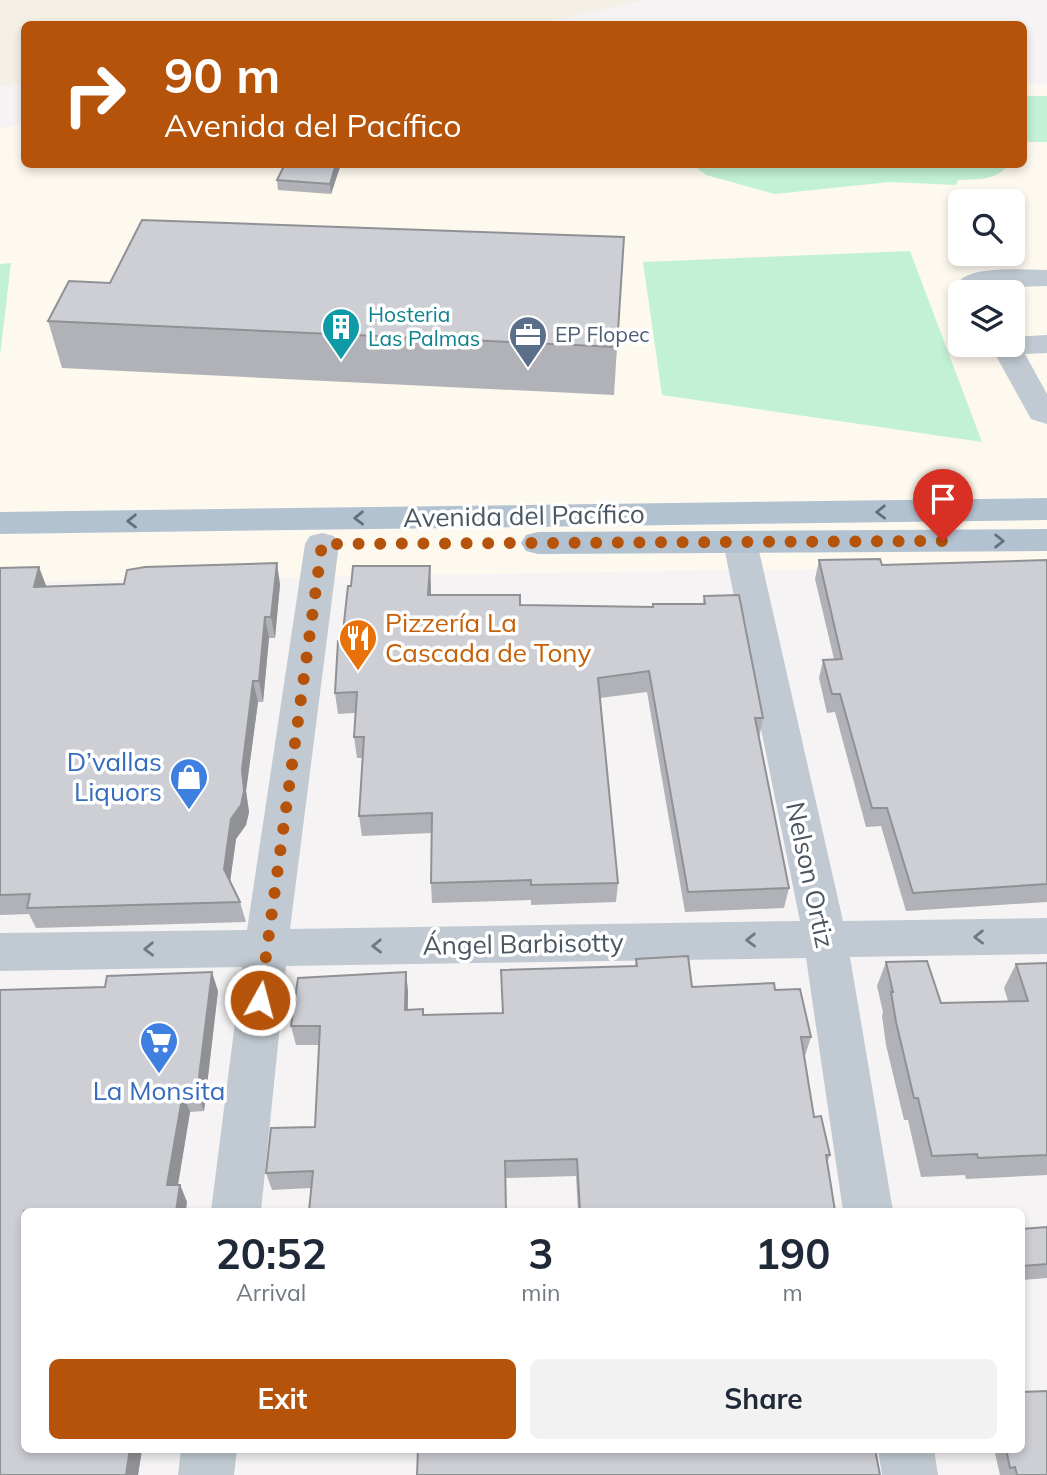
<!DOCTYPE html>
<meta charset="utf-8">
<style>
:root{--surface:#fff;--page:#f2f2f3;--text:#1f2937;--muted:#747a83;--accent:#b45309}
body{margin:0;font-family:Mulish,sans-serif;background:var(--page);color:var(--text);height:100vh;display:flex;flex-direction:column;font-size:26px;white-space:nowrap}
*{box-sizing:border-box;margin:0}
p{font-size:23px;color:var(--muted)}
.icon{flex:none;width:38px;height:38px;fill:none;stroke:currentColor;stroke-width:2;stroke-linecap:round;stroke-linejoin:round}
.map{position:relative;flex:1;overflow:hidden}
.panel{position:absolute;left:21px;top:1208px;width:1004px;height:245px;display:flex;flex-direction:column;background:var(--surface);border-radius:10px;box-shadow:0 4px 10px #0003}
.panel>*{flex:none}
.guide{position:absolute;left:21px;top:21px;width:1006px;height:147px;border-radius:10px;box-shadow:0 4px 10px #0003;background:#b45309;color:#fff;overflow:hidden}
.buttons{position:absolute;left:948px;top:189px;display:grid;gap:14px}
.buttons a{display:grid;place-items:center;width:77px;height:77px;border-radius:10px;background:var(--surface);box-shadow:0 4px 10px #0003;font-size:35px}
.pin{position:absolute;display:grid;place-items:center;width:60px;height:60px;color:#fff;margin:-72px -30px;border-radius:50% 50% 50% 0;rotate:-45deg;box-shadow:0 0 7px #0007}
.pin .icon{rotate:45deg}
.me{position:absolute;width:77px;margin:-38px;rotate:7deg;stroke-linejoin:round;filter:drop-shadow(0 0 5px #0008)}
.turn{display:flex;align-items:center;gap:24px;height:147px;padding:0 28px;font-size:32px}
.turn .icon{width:91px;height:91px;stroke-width:2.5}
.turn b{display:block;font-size:49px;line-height:60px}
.eta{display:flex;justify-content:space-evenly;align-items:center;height:119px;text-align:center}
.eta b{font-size:42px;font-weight:700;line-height:49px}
.action{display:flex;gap:14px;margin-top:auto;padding:14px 28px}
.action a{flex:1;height:80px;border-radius:10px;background:var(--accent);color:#fff;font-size:28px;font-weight:700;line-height:80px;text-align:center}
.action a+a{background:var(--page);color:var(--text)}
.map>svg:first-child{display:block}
</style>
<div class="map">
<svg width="1047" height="1475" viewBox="0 0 1047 1475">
<rect width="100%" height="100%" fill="#f5f3f3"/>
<path fill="#fdf9ef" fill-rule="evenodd" d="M 1024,83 L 1047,85 L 1047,565 L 0,582 L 0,129 L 24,123 L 24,164 L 1024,164 ZM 961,201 L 1013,201 L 1013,254 L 961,254 ZM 961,292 L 1013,292 L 1013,345 L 961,345 Z"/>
<g fill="#c3f1d5">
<rect x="1024" y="96" width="23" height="46"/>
<path d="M 693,165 L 1008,165 C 997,181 976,179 958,180 L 956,185 L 890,182 L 775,194 L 706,175 Z"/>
<path d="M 910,251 L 982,442 L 662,395 L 643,262 Z"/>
<path d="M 11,263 L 0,356 L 0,264 Z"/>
</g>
<path fill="#f5f0e5" d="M 0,0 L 643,0 L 542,24 L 24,24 L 24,82 L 0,87 Z"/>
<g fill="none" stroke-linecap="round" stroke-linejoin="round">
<g fill="#c1cad2" fill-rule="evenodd">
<path d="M 1047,270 L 1047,286 L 989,288 L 990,292 L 962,292 L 959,282 C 971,265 1027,270 1047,270 Z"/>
<path d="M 1047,335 L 1047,353 L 1025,354 L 1047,394 L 1047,424 L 1031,419 L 990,345 L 1013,345 L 1013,337 Z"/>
<path d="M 740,531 L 752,534 L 757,542 L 843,921 L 1047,918 L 1047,954 L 850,957 L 893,1211 L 843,1211 L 806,958 L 286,966 L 261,1211 L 211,1211 L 242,967 L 0,971 L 0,933 L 247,930 L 305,544 L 310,536 L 322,533 L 334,536 L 339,544 L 290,929 L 800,921 L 723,542 L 728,534 Z"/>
<path d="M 181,1449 L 237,1449 L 234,1475 L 178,1475 Z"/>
<path d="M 878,1449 L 934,1449 L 938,1475 L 882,1475 Z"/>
</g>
<g fill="#b3c2d1" fill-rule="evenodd">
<path d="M 1047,498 L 1047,520 L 0,534 L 0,512 Z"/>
<path d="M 1047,529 L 1047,551 L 538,554 L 526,551 L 521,543 L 526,535 L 538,532 Z"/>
</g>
</g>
<g fill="#b0b2b7">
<path d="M 285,164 L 341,164 L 331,194 L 278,190 L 277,180 Z"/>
<path d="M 624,237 L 614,395 L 62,368 L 48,321 L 110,283 Z"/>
<path d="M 819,560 L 882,565 L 1047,560 L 1047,902 L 906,911 L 881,826 L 866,827 L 835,712 L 827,713 L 819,678 L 823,660 L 834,659 L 815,579 Z"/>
<path d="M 0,568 L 46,586 L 280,584 L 275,638 L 269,638 L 263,702 L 258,702 L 246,791 L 249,812 L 246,825 L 236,839 L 230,882 L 240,902 L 246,922 L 36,928 L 29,914 L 0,915 Z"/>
<path d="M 431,587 L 431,595 L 520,605 L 652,607 L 703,604 L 704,596 L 763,718 L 759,739 L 789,888 L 784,908 L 685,912 L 647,692 L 600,698 L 618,883 L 616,902 L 531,905 L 531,900 L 432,903 L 431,883 L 431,833 L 362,836 L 359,816 L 362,758 L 357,758 L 354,737 L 355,713 L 338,714 L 335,693 L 342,641 Z"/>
<path d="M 636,959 L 692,987 L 775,990 L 811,1037 L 805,1056 L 804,1056 L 814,1117 L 830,1155 L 827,1163 L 835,1211 L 578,1211 L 576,1176 L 506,1178 L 272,1190 L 266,1173 L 315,1127 L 319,1045 L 296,1045 L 291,1026 L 406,972 L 408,992 L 408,1010 L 423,1015 L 503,1013 L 635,966 Z"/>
<path d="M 886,962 L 941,1003 L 1008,1001 L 1004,988 L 1016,964 L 1047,963 L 1047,1175 L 966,1179 L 965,1175 L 921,1177 L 908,1120 L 904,1120 L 886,1045 L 882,1016 L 883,1012 L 877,986 Z"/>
<path d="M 105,987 L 218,991 L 204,1111 L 190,1112 L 178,1185 L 180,1185 L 187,1202 L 24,1449 L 142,1449 L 138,1475 L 0,1475 Z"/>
<path d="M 1047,1227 L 1047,1278 L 1022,1280 L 1022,1229 Z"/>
<path d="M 994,1449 L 1022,1449 L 1047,1475 L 1000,1475 Z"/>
</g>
<g fill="#909195">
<path d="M 336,164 L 341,164 L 331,194 L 330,184 Z"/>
<path d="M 277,563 L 280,584 L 275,638 L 271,617 Z"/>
<path d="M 430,566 L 431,587 L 429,617 L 428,595 Z"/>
<path d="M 39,567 L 47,588 L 34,587 Z"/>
<path d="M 265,617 L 269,638 L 263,702 L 259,681 Z"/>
<path d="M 253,681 L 258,702 L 246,791 L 249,812 L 246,825 L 236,839 L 229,889 L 224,869 Z"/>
<path d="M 212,972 L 218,991 L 204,1111 L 197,1093 Z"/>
<path d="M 406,972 L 408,992 L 407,1029 L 405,1010 Z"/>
<path d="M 183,1093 L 190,1112 L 175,1202 L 167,1185 Z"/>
<path d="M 180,1185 L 187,1202 L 186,1211 L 176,1211 Z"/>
<path d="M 130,1449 L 142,1449 L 138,1475 L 126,1475 Z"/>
</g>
<g fill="#cdcfd5" stroke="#909195" stroke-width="2">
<path d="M 285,164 L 336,164 L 330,184 L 277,180 Z"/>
<path d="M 142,220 L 624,237 L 617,347 L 48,321 L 69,281 L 110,283 Z"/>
<path d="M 880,559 L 882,565 L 1047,560 L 1047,884 L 913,893 L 887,808 L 872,808 L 840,694 L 832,694 L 823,660 L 842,659 L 819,560 Z"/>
<path d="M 277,563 L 271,617 L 265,617 L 259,681 L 253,681 L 242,770 L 244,791 L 241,805 L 231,819 L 224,869 L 240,902 L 27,908 L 30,894 L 0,895 L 0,568 L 39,567 L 34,587 L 124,584 L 127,570 L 145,567 Z"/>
<path d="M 353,566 L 430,566 L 428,595 L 520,595 L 520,605 L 653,607 L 653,604 L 705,604 L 704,596 L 739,595 L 763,718 L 755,718 L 789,888 L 688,892 L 649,671 L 598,678 L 618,883 L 531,885 L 531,880 L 431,883 L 432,813 L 359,816 L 364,737 L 354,737 L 357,692 L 335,693 L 338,641 L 342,641 L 348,586 L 351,586 Z"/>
<path d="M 688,956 L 692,987 L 774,983 L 775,990 L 800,989 L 811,1037 L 801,1037 L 814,1117 L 821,1116 L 830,1155 L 826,1155 L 835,1211 L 580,1211 L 577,1159 L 505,1161 L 506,1211 L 309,1211 L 313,1171 L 266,1173 L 271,1128 L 315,1127 L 320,1026 L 291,1026 L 298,978 L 406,972 L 405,1010 L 423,1009 L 423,1015 L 503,1013 L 501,970 L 637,966 L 636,959 Z"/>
<path d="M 927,961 L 941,1003 L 1028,1001 L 1016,964 L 1047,963 L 1047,1155 L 978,1158 L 977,1154 L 932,1156 L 918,1098 L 914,1098 L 896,1022 L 891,992 L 893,992 L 886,962 Z"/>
<path d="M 212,972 L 197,1093 L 183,1093 L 167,1185 L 180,1185 L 176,1211 L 24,1211 L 24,1449 L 130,1449 L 126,1475 L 0,1475 L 0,990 L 105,987 L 107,976 Z"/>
<path d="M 1047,1227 L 1047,1264 L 1022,1266 L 1022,1229 Z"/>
<path d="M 1047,1391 L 1047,1475 L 1017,1475 L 1015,1467 L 1010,1468 L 1006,1449 L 1022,1449 L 1022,1392 Z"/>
<path d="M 418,1449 L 875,1449 L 880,1475 L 417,1475 Z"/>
</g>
<defs><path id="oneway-chevron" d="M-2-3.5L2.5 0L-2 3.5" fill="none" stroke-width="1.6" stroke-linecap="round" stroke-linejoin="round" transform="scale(1.75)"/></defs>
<g stroke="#64717d">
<use href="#oneway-chevron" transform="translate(881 512) rotate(179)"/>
<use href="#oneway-chevron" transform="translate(359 518) rotate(179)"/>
<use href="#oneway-chevron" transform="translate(132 521) rotate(179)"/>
<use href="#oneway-chevron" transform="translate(999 541)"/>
</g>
<g stroke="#6e7983">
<use href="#oneway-chevron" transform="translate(979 937) rotate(179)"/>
<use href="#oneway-chevron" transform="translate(751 940) rotate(179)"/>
<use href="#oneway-chevron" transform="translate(377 946) rotate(179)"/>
<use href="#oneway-chevron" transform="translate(149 949) rotate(179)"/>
</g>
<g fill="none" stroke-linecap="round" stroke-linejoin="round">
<path stroke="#b45309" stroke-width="12" stroke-dasharray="0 21.6" d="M 260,1000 L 322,544 L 943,541"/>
</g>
<defs>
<symbol id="building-pin" viewBox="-11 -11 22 30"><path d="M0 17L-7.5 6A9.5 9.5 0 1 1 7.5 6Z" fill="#0f9aa8" stroke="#fff"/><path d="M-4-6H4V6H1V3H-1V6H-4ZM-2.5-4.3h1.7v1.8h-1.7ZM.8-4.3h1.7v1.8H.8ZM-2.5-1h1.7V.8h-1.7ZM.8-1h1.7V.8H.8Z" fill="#fff"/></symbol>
<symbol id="office-pin" viewBox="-11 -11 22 30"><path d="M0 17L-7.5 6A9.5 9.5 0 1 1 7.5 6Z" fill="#5c6f8a" stroke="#fff"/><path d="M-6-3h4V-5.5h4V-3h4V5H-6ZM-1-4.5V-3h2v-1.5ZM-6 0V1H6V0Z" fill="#fff"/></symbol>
<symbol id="restaurant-pin" viewBox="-11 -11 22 30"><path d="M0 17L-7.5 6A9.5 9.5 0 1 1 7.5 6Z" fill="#e8710a" stroke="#fff"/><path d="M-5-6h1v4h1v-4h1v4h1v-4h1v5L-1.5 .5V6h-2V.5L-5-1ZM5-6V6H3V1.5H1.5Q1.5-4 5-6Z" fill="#fff"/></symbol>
<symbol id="shop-pin" viewBox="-11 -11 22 30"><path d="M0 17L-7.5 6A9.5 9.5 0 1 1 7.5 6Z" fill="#3f7fe0" stroke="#fff"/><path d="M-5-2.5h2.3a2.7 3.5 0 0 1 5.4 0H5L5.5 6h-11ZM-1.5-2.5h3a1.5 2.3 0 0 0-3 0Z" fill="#fff"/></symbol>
<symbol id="supermarket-pin" viewBox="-11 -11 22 30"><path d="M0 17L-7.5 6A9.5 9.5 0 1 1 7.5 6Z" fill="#3f7fe0" stroke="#fff"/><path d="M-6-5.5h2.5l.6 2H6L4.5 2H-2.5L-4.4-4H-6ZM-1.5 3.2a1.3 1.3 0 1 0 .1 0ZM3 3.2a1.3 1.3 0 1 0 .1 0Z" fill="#fff"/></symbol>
</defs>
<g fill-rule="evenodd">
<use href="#building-pin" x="319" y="305" width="44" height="60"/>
<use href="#office-pin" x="506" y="313" width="44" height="60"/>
<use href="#restaurant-pin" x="336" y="616" width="44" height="60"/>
<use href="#shop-pin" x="167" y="755" width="44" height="60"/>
<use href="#supermarket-pin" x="137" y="1019" width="44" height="60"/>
</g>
<g text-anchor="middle" stroke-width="7" stroke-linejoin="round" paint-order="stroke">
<g font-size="21" fill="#0d838f" stroke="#fff" text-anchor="start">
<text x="368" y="322">Hosteria<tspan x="368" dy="24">Las Palmas</tspan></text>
</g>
<g font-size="21" fill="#4e5e75" stroke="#fff" text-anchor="start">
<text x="555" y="342">EP Flopec</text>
</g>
<g font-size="26" fill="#4a5661" stroke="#fff">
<text transform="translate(524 516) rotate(-1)" y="9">Avenida del Pacífico</text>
<text transform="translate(810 875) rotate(78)" y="9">Nelson Ortiz</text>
<text transform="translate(523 944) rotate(-1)" y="9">Ángel Barbisotty</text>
</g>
<g font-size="26" fill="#c56008" stroke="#fff" text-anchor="start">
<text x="385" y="632">Pizzería La<tspan x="385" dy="30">Cascada de Tony</tspan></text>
</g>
<g font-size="26" fill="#366cbe" stroke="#fff" text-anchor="end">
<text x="162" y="771">D’vallas<tspan x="162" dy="30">Liquors</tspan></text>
<text x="159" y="1100" text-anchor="middle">La Monsita</text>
</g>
</g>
</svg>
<div class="buttons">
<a><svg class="icon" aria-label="search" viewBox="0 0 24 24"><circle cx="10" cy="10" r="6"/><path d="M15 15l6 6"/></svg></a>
<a><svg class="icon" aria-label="layers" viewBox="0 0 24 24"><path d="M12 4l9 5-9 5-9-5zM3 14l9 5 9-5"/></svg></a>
</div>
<div class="pin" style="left:943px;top:541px;background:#d93025"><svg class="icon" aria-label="arrive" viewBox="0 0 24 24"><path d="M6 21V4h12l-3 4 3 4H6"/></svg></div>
<svg class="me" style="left:260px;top:1000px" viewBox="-20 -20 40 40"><circle r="17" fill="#b45309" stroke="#fff" stroke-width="3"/><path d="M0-11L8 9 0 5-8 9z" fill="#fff"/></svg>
<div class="guide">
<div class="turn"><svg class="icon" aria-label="right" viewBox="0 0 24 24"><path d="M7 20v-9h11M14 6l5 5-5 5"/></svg><div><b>90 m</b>Avenida del Pacífico</div></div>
</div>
<section class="panel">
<div class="eta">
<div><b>20:52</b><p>Arrival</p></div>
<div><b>3</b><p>min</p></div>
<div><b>190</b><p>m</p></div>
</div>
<div class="action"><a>Exit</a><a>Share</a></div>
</section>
</div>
